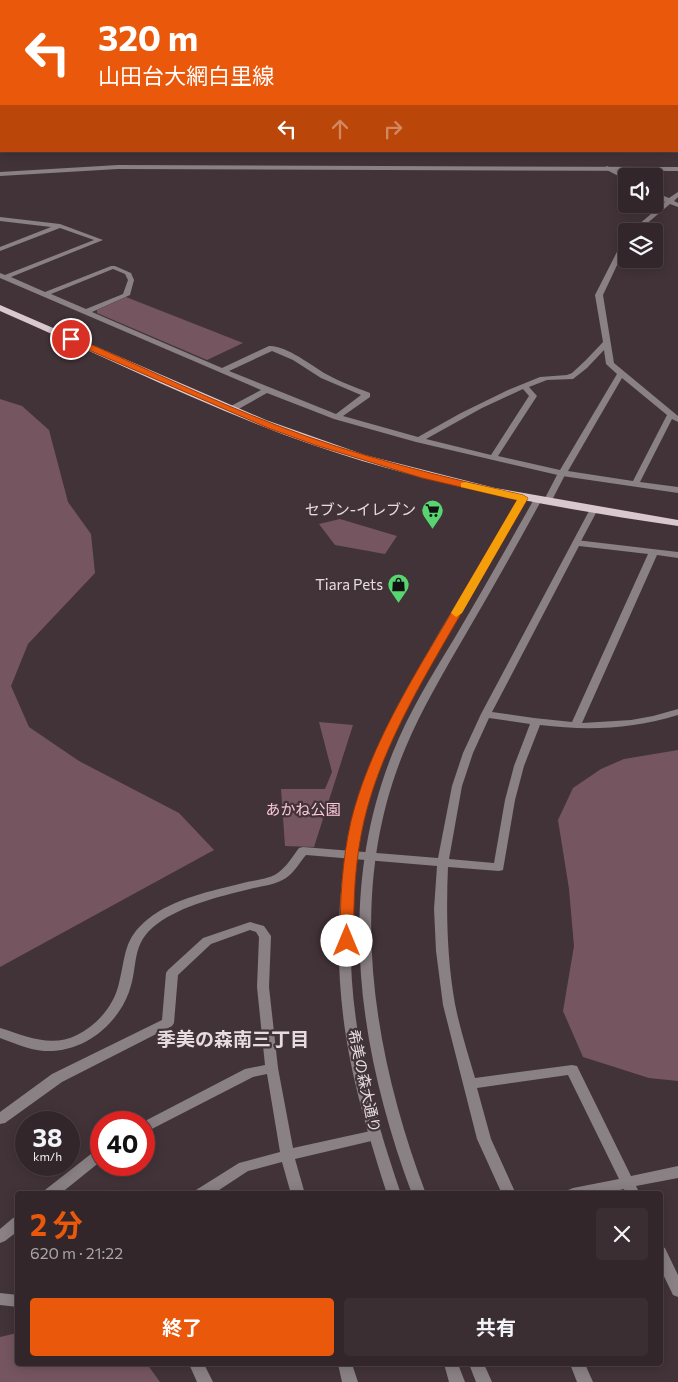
<!DOCTYPE html>
<html lang="ja">
<meta charset="utf-8">
<style>
:root{--surface:#32262a;--page:#3a2e32;--text:#f1f3f6;--muted:#a8a5a8;--line:#4d4347;--accent:#ea580c}
body{margin:0;font-family:Commissioner,"Noto Sans JP",sans-serif;background:var(--page);color:var(--text);height:100vh;display:flex;flex-direction:column;font-size:19px;white-space:nowrap}
*{box-sizing:border-box;margin:0}
p{font-size:16px;color:var(--muted)}
.icon{flex:none;width:28px;height:28px;fill:none;stroke:currentColor;stroke-width:2;stroke-linecap:round;stroke-linejoin:round}
.map{position:relative;flex:1;overflow:hidden}
.side{position:absolute;left:15px;top:1191px;width:648px;height:175px;display:flex;flex-direction:column;background:var(--surface);border-radius:5px;box-shadow:0 2px 12px #0003,0 0 0 1px var(--line)}
.side>*{flex:none}
.banner{position:absolute;left:0px;top:0px;width:679px;height:152px;box-shadow:0 2px 12px #0003,0 0 0 1px var(--line);background:#ea580c;color:#fff;overflow:hidden}
.fabs{position:absolute;left:618px;top:168px;display:grid;gap:10px}
.fabs a{display:grid;place-items:center;width:45px;height:45px;border-radius:5px;background:var(--surface);box-shadow:0 2px 12px #0003,0 0 0 1px var(--line);font-size:25px}
.speed{position:absolute;left:15px;top:1111px;display:flex;gap:10px;font-size:25px;font-weight:700;text-align:center}
.speed>*{display:grid;place-content:center;width:65px;height:65px;border-radius:50%;background:var(--surface);box-shadow:0 2px 12px #0003,0 0 0 1px var(--line);line-height:1}
.speed small{font-size:12px;font-weight:400}
.speed .limit{border:8px solid #d22;background:#fff;color:#111}
.pin{position:absolute;display:grid;place-items:center;width:42px;height:42px;color:#fff;margin:-21px;border:2px solid #fff;border-radius:50%;box-shadow:0 1px 5px #0007}
.me{position:absolute;width:55px;margin:-28px;rotate:0deg;stroke-linejoin:round;filter:drop-shadow(0 0 4px #0008)}
.turn{display:flex;align-items:center;gap:18px;height:105px;padding:0 15px;font-size:22px}
.turn .icon{width:65px;height:65px;stroke-width:2.5}
.turn b{display:block;font-size:35px;line-height:42px}
.lanes{display:flex;align-items:center;height:48px;padding:0 15px;background:#0003;justify-content:center;gap:25px;direction:ltr}
.lanes .off{opacity:.35}
.round{display:grid;place-items:center;flex:none;width:52px;height:52px;border-radius:5px;background:var(--page)}
.overview{display:flex;align-items:center;justify-content:space-between;height:85px;padding:0 15px}
h1{font-size:30px;font-weight:700;line-height:38px;color:var(--accent)}
.cta{display:flex;gap:10px;margin-top:auto;padding:10px 15px}
.cta a{flex:1;height:58px;border-radius:5px;background:var(--accent);color:#fff;font-size:20px;font-weight:700;line-height:58px;text-align:center}
.cta a+a{background:var(--page);color:var(--text)}
.map>svg:first-child{display:block}
</style>
<div class="map">
<svg width="678" height="1382" viewBox="0 0 678 1382">
<rect width="100%" height="100%" fill="#423338"/>
<g fill="#755660">
<path d="M 126,297 L 243,343 L 207,360 L 97,313 L 97,310 Z"/>
<path d="M 0,399 L 22,406 L 49,430 L 68,502 L 91,534 L 95,573 L 28,644 L 11,686 L 29,727 L 79,761 L 179,813 L 214,850 L 0,967 Z"/>
<path d="M 340,519 L 397,536 L 385,554 L 335,545 L 319,524 Z"/>
<path d="M 319,722 L 353,725 L 314,847 L 285,846 L 281,789 L 325,789 L 332,772 Z"/>
<path d="M 678,750 L 678,1081 L 649,1078 L 583,1057 L 563,1011 L 574,946 L 569,889 L 558,820 L 573,788 L 601,769 L 624,759 Z"/>
<path d="M 17,1333 L 18,1364 L 147,1364 L 160,1382 L 0,1382 L 0,1337 Z"/>
</g>
<g fill="none" stroke-linecap="round" stroke-linejoin="round">
<g fill="#898183" fill-rule="evenodd">
<path d="M 562,470 L 566,473 L 551,502 L 550,504 L 544,504 L 543,502 L 558,473 Z"/>
<path d="M 593,508 L 597,511 L 580,543 L 579,545 L 573,545 L 572,543 L 589,511 Z"/>
</g>
<g fill="#898183" fill-rule="evenodd">
<rect x="570" y="0" width="4" height="1"/>
<path d="M 607,166 L 627,176 L 626,180 L 605,169 L 604,168 Z"/>
<path d="M 654,192 L 669,198 L 678,192 L 678,197 L 674,201 L 678,203 L 678,207 L 670,204 L 638,231 L 631,231 L 665,202 L 654,196 Z"/>
<path d="M 0,217 L 60,224 L 103,240 L 11,277 L 45,292 L 111,266 L 115,266 L 131,273 L 134,280 L 130,295 L 92,312 L 222,368 L 269,346 C 286,345 312,366 326,374 C 340,382 355,387 370,393 L 370,397 L 343,416 L 418,437 L 461,413 L 508,390 L 540,377 L 567,375 L 572,373 L 586,360 L 603,342 L 595,295 L 623,240 L 626,238 L 626,246 L 603,295 L 614,363 L 678,416 L 678,422 L 672,419 L 640,482 L 678,487 L 678,493 L 562,476 L 493,460 L 416,442 L 334,419 L 267,393 L 235,411 L 229,411 L 229,407 L 261,390 L 0,278 L 0,273 L 5,275 L 94,240 L 60,228 L 0,251 L 0,247 L 51,227 L 0,221 ZM 113,269 L 125,274 L 128,280 L 123,294 L 86,309 L 51,294 ZM 604,350 L 606,364 L 617,374 L 560,470 L 498,456 L 537,396 L 529,387 L 547,380 L 573,379 L 587,368 ZM 272,351 L 293,360 L 321,378 L 361,395 L 336,414 L 229,371 ZM 622,378 L 667,415 L 633,481 L 568,471 ZM 523,389 L 529,396 L 491,455 L 426,439 L 482,408 Z"/>
<path d="M 576,540 L 678,552 L 678,558 L 657,555 L 582,723 L 631,720 L 653,716 L 678,709 L 678,715 C 632,729 588,731 540,725 L 524,766 L 515,800 L 503,870 L 499,871 L 448,867 C 446,913 447,958 455,1004 C 460,1029 468,1054 475,1078 L 572,1065 L 577,1066 L 631,1176 L 678,1166 L 678,1178 L 636,1186 L 640,1194 L 626,1194 L 624,1189 L 601,1194 L 566,1194 L 568,1190 L 573,1188 L 619,1179 L 568,1075 L 477,1088 L 491,1139 L 516,1194 L 502,1194 L 477,1139 L 443,1005 L 436,951 L 434,909 L 437,866 L 306,855 C 300,862 294,873 286,878 C 276,885 261,886 250,889 C 218,897 183,905 157,924 C 130,944 139,965 129,992 C 116,1027 82,1053 44,1051 C 29,1050 14,1043 0,1038 L 0,1028 C 26,1036 51,1048 77,1035 C 97,1025 114,1006 119,983 C 126,956 123,939 148,919 C 174,898 212,891 243,883 C 254,880 271,879 279,872 C 287,866 293,856 299,848 L 303,847 L 438,858 L 452,786 L 463,753 L 481,714 L 572,543 ZM 579,546 L 648,554 L 572,722 L 534,718 L 492,712 ZM 489,718 L 530,724 L 514,766 L 505,800 L 494,863 L 449,859 L 462,786 L 473,753 Z"/>
<path d="M 250,922 L 264,926 L 271,936 L 269,987 L 278,1068 L 293,1148 L 375,1130 L 380,1131 L 382,1135 L 380,1139 L 295,1159 L 305,1194 L 291,1194 L 282,1162 L 248,1171 L 213,1194 L 194,1194 L 196,1190 L 239,1163 L 280,1152 L 267,1074 L 253,1077 L 144,1133 L 143,1122 L 245,1069 L 265,1065 L 257,987 L 259,937 L 256,932 L 250,930 L 211,944 L 178,975 L 174,1023 L 172,1026 L 62,1082 L 5,1123 L 0,1124 L 0,1112 L 52,1074 L 162,1020 L 166,973 L 168,970 L 203,938 Z"/>
<path d="M 101,1149 L 101,1161 L 60,1194 L 43,1194 L 45,1190 L 96,1150 Z"/>
<path d="M 18,1216 L 18,1231 L 5,1241 L 0,1243 L 0,1229 L 13,1218 Z"/>
<path d="M 660,1246 L 665,1248 L 678,1275 L 678,1297 L 673,1295 L 660,1268 Z"/>
<path d="M 0,1293 L 18,1295 L 18,1307 L 0,1305 Z"/>
<path d="M 189,1364 L 204,1364 L 213,1382 L 197,1382 Z"/>
<path d="M 338,1364 L 352,1364 L 358,1382 L 342,1382 Z"/>
<path d="M 570,1364 L 585,1364 L 593,1382 L 577,1382 Z"/>
</g>
<g fill="#898183" fill-rule="evenodd">
<path d="M 118,165 L 678,167 L 678,171 L 118,169 L 0,176 L 0,172 Z"/>
<path d="M 523,495 L 527,498 C 501,543 476,587 450,632 C 420,683 390,734 372,791 C 345,873 345,975 363,1060 C 372,1105 386,1150 401,1194 L 387,1194 C 373,1150 359,1105 350,1059 C 333,974 334,872 361,790 C 380,733 410,683 440,631 C 466,587 493,542 519,498 Z"/>
<path d="M 537,498 L 541,501 C 517,545 492,589 467,632 C 445,670 422,708 405,749 C 345,892 373,1053 426,1194 L 412,1194 C 359,1052 335,896 393,752 C 409,712 432,675 454,639 C 481,593 507,547 533,501 Z"/>
<path d="M 444,1364 L 458,1364 L 465,1382 L 449,1382 Z"/>
<path d="M 469,1364 L 484,1364 L 492,1382 L 476,1382 Z"/>
</g>
<path fill="#d9c9ce" fill-rule="evenodd" d="M 0,305 L 266,420 L 365,455 L 495,488 L 678,520 L 678,526 C 555,508 431,486 313,445 C 207,408 103,356 0,311 Z"/>
</g>
<path fill="#ea580c" stroke="#983908" d="M 68,337 L 74,337 C 141,366 208,399 276,425 C 356,456 439,476 523,495 L 528,498 C 501,544 475,590 448,636 C 415,693 379,756 364,821 C 355,860 353,901 354,941 L 352,945 L 342,945 L 340,941 C 340,901 342,860 351,821 C 367,756 403,694 437,637 C 464,591 491,545 517,500 L 422,478 L 315,445 L 268,428 L 68,341 Z"/>
<path fill="#f59e0b" d="M 465,482 L 523,495 L 528,498 L 462,613 L 456,617 L 451,613 L 517,500 L 461,487 L 461,483 Z"/>
<defs>
<symbol id="supermarket-pin" viewBox="-11 -11 22 30"><path d="M0 17L-7.5 6A9.5 9.5 0 1 1 7.5 6Z" fill="#57d570" stroke="#423338"/><path d="M-6-5.5h2.5l.6 2H6L4.5 2H-2.5L-4.4-4H-6ZM-1.5 3.2a1.3 1.3 0 1 0 .1 0ZM3 3.2a1.3 1.3 0 1 0 .1 0Z" fill="#111"/></symbol>
<symbol id="shop-pin" viewBox="-11 -11 22 30"><path d="M0 17L-7.5 6A9.5 9.5 0 1 1 7.5 6Z" fill="#57d570" stroke="#423338"/><path d="M-5-2.5h2.3a2.7 3.5 0 0 1 5.4 0H5L5.5 6h-11ZM-1.5-2.5h3a1.5 2.3 0 0 0-3 0Z" fill="#111"/></symbol>
</defs>
<g fill-rule="evenodd">
<use href="#supermarket-pin" x="420" y="498" width="25" height="34"/>
<use href="#shop-pin" x="386" y="572" width="25" height="34"/>
</g>
<g text-anchor="middle" stroke-width="4.5" stroke-linejoin="round" paint-order="stroke">
<g font-size="15" fill="#e6dcdf" stroke="#423338" text-anchor="end">
<text x="416" y="515">セブン-イレブン</text>
<text x="383" y="590">Tiara Pets</text>
</g>
<g font-size="15" fill="#fdcada" stroke="#423338">
<text x="303" y="815">あかね公園</text>
</g>
<g font-size="15" fill="#e6dcdf" stroke="#423338">
<text transform="translate(364 1081) rotate(78)" y="5">希美の森大通り</text>
</g>
<g font-size="19" font-weight="bold" fill="#e6dcdf" stroke="#423338">
<text x="233" y="1046">季美の森南三丁目</text>
</g>
</g>
</svg>
<div class="fabs">
<a><svg class="icon" aria-label="sound" viewBox="0 0 24 24"><path d="M4 9h4l5-4v14l-5-4H4zM17 9q2 3 0 6"/></svg></a>
<a><svg class="icon" aria-label="layers" viewBox="0 0 24 24"><path d="M12 4l9 5-9 5-9-5zM3 14l9 5 9-5"/></svg></a>
</div>
<div class="speed"><div>38<small>km/h</small></div><div class="limit">40</div></div>
<div class="pin" style="left:71px;top:339px;background:#d93025"><svg class="icon" aria-label="arrive" viewBox="0 0 24 24"><path d="M6 21V4h12l-3 4 3 4H6"/></svg></div>
<svg class="me" style="left:347px;top:941px" viewBox="-20 -20 40 40"><circle r="19" fill="#fff"/><path d="M0-13L10 11 0 6-10 11z" fill="#ea580c"/></svg>
<div class="banner">
<div class="turn"><svg class="icon" aria-label="left" viewBox="0 0 24 24"><path d="M17 20v-9H6M10 6l-5 5 5 5"/></svg><div><b>320 m</b>山田台大網白里線</div></div>
<div class="lanes"><svg class="icon" aria-label="left" viewBox="0 0 24 24"><path d="M17 20v-9H6M10 6l-5 5 5 5"/></svg><svg class="icon off" aria-label="ahead" viewBox="0 0 24 24"><path d="M12 20V5M6 11l6-6 6 6"/></svg><svg class="icon off" aria-label="right" viewBox="0 0 24 24"><path d="M7 20v-9h11M14 6l5 5-5 5"/></svg></div>
</div>
<section class="side">
<div class="overview"><div><h1>2 分</h1><p>620 m · 21:22</p></div><a class="round"><svg class="icon" aria-label="close" viewBox="0 0 24 24"><path d="M6 6l12 12M18 6L6 18"/></svg></a></div>
<div class="cta"><a>終了</a><a>共有</a></div>
</section>
</div>
